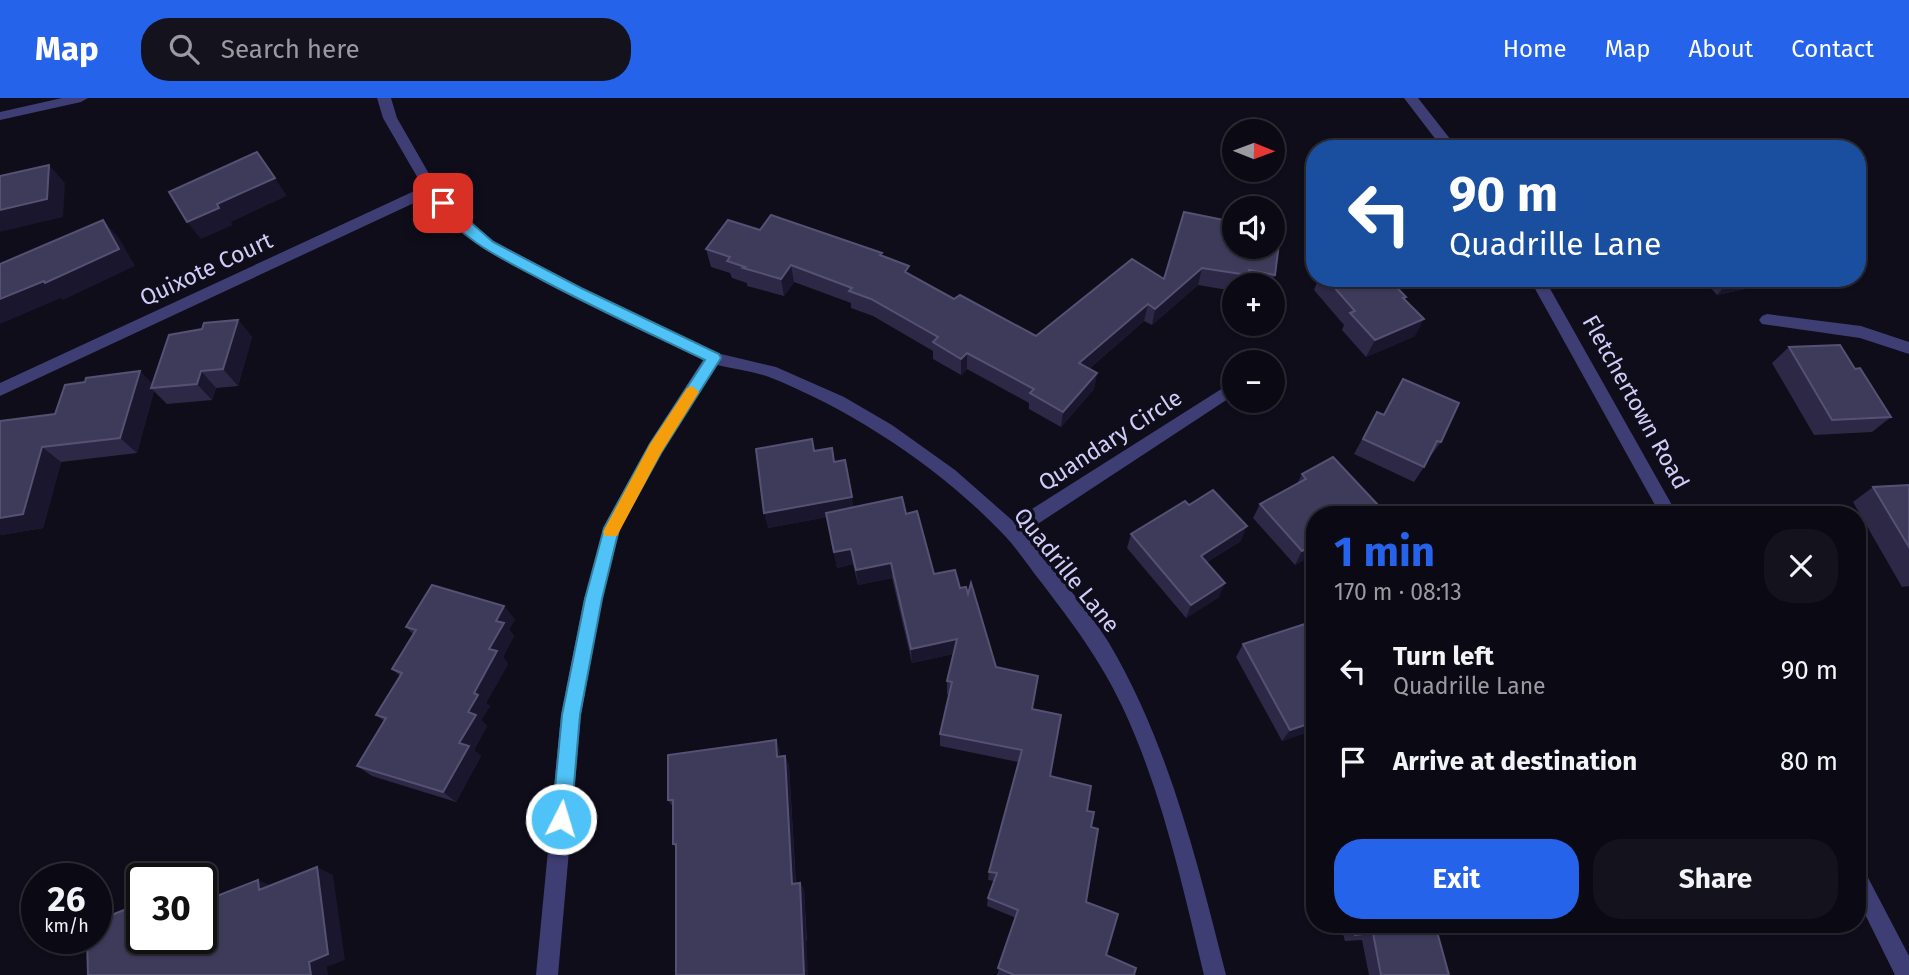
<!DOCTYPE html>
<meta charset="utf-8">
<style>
:root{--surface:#0b0a14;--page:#14131d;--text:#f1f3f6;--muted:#9a9aa0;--line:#2b2b34;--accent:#2563eb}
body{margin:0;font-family:"Fira Sans",sans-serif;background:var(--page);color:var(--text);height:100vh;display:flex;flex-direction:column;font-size:26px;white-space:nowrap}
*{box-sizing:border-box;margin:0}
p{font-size:23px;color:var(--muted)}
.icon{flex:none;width:38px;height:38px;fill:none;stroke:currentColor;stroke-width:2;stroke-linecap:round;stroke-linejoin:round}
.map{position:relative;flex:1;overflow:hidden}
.side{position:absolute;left:1306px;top:408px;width:560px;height:427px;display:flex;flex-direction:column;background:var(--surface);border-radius:28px;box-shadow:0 2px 5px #0004,0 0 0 2px var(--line)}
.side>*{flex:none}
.banner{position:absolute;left:1306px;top:42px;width:560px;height:147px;border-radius:28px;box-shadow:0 2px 5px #0004,0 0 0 2px var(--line);background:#1a4fa0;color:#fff;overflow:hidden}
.needle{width:46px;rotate:91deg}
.buttons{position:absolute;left:1222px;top:21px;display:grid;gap:14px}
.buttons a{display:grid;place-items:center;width:63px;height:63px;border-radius:50%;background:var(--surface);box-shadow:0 2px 5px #0004,0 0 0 2px var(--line);font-size:35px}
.speed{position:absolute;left:21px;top:765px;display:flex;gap:14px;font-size:35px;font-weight:700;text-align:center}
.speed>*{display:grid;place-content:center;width:91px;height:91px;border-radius:50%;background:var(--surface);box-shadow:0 2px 5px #0004,0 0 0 2px var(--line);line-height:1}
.speed small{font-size:18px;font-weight:400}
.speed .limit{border:4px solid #111;border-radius:10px;background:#fff;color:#111}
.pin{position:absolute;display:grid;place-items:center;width:60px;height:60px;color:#fff;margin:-30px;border-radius:14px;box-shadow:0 4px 10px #0006}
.me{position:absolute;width:77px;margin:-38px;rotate:5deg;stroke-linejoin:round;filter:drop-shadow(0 0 5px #0008)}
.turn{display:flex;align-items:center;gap:24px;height:147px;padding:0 28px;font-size:32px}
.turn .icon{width:91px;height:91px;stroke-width:2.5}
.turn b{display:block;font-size:49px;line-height:60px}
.round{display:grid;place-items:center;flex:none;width:74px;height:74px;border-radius:28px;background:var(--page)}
.summary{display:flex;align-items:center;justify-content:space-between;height:119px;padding:0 28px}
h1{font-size:42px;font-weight:700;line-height:52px;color:var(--accent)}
.action{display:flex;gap:14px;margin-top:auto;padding:14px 28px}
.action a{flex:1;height:80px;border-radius:28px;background:var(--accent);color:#fff;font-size:28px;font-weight:700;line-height:80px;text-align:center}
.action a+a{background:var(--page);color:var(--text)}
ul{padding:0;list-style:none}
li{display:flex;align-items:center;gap:21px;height:91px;padding:0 28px}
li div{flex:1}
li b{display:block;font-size:26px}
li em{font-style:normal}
header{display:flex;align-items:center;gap:42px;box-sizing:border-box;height:98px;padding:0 35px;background:var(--accent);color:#fff}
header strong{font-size:33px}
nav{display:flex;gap:38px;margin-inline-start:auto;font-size:24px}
.search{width:490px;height:63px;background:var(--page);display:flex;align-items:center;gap:18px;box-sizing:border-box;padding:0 24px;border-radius:28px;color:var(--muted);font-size:26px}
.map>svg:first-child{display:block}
</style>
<header>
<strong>Map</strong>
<div class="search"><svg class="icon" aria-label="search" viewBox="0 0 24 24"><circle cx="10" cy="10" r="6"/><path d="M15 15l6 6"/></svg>Search here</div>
<nav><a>Home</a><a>Map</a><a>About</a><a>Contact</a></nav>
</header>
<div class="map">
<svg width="1909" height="877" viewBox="0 0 1909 877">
<rect width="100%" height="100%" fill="#0f0d1a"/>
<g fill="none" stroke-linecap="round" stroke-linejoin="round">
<g fill="#3e3e74" fill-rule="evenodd">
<path d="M 62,0 L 88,0 L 81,4 L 0,22 L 0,14 Z"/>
<path d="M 377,0 L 391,0 L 397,20 L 436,88 L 459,115 L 494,143 L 581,190 L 717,255 L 776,269 L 844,299 L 892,327 L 955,372 L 1013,423 L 1234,283 L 1234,297 L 1024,435 C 1050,469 1087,509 1109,545 C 1169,647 1197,763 1226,877 L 1204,877 C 1182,786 1162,693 1122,608 C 1099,560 1073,526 1041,484 C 1029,469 1018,452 1005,438 C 943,372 853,312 769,279 C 752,273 734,271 717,267 L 661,356 L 620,431 L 602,501 L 581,617 L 558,877 L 536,877 L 561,617 L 584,501 L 606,425 L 649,346 L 703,262 L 571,198 L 484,151 L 449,123 L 429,98 L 0,298 L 0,285 L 423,89 L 383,20 Z"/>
<path d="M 1404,0 L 1418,0 L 1458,51 L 1443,51 Z"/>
<path d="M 1529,180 L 1544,180 L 1677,416 L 1660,416 Z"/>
<path d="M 1767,216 L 1861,228 L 1909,244 L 1909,256 L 1860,240 L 1762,226 L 1759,222 L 1762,218 Z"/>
<path d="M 1857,769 L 1864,772 L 1909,858 L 1909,877 L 1895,877 L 1857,800 Z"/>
</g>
</g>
<g fill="#2c2846">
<path d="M 760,132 L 882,155 L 882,158 L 909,176 L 954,201 L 1036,238 L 1164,181 L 1234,149 L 1275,177 L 1271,187 L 1234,187 L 1234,193 L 1198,187 L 1152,227 L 1144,223 L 1089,271 L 1097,275 L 1094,291 L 1061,329 L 1029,311 L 1029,305 L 967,271 L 961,277 L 933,261 L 933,253 L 873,218 L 851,210 L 851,205 L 794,184 L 784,198 L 747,188 L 747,185 L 732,180 L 730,175 L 711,169 L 706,151 Z"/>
<path d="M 1319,180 L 1388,180 L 1405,201 L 1415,238 L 1366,259 L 1342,232 L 1344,227 L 1314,192 Z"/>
<path d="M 1702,180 L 1773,180 L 1768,186 L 1717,197 Z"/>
<path d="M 238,222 L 252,239 L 238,288 L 216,290 L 212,302 L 167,306 L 154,293 L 137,355 L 61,364 L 43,430 L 1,437 L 55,316 L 152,286 L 202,231 Z"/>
<path d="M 1789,249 L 1855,271 L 1891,319 L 1872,334 L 1814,337 L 1772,265 Z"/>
<path d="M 1377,314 L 1441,344 L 1430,359 L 1429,359 L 1424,369 L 1414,384 L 1354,356 Z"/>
<path d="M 814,353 L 834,364 L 854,409 L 906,416 L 934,476 L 960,490 L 996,569 L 1032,611 L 1050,678 L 1087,713 L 1091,729 L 1086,804 L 1106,857 L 1134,877 L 997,877 L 1016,820 L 987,808 L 988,800 L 994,783 L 988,782 L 989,774 L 1018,664 L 940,648 L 940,636 L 949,597 L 947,596 L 947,583 L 953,556 L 912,565 L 892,480 L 858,487 L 853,466 L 837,470 L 827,419 L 768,430 Z"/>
<path d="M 1302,376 L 1378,407 L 1372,416 L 1314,416 L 1314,456 L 1295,467 L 1253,420 L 1260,406 L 1297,386 Z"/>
<path d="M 1909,387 L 1909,488 L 1902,489 L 1853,404 L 1873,389 Z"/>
<path d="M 1189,407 L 1241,443 L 1207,464 L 1219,499 L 1186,520 L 1127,450 L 1131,436 Z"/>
<path d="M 515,521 L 509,531 L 514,538 L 503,559 L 508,566 L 486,605 L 490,608 L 481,622 L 487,628 L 474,652 L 481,658 L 456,704 L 372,678 L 357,668 L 384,623 L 376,617 L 400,578 L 392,571 L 413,536 L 406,529 Z"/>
<path d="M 1314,530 L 1314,632 L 1282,643 L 1236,559 L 1243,546 Z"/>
<path d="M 780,653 L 780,658 L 785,658 L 789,668 L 796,785 L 800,785 L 804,792 L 807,843 L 676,750 L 673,746 L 673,709 L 668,702 Z"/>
<path d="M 1340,826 L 1442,826 L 1444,830 L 1437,833 L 1449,877 L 1369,877 L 1362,842 L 1345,843 Z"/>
</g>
<g fill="#19162d">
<path d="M 49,67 L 65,85 L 63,119 L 0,134 L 0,112 Z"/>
<path d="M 275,80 L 287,98 L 231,124 L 233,127 L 201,141 L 187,124 L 217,106 Z"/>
<path d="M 103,122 L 119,140 L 135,168 L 63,202 L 61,200 L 0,226 L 0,201 Z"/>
<path d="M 791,167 L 794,184 L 784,198 L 781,181 Z"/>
<path d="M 1202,170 L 1198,187 L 1152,227 L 1155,211 Z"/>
<path d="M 1731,180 L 1773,180 L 1768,186 L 1717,197 Z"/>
<path d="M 1148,206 L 1144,223 L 1077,281 L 1079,265 Z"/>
<path d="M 1424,221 L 1415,238 L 1366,259 L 1375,242 Z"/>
<path d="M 238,222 L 252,239 L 238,288 L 223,271 Z"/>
<path d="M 967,255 L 967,271 L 961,277 L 961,261 Z"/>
<path d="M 140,273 L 156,289 L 151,290 L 154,293 L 137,355 L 120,340 Z"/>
<path d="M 201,273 L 216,290 L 212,302 L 197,286 Z"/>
<path d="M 1097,275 L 1094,291 L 1061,329 L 1063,314 Z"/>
<path d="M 42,349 L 61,364 L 43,430 L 0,437 L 0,420 Z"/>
<path d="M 852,399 L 854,414 L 768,430 L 764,415 Z"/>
<path d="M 1378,407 L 1372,416 L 1361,416 Z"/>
<path d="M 1247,428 L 1241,443 L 1195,471 L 1201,458 Z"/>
<path d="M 1314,447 L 1314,456 L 1295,467 L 1302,453 Z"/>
<path d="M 851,451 L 853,466 L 837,470 L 834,454 Z"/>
<path d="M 891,465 L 892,480 L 858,487 L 856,472 Z"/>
<path d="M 1225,485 L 1219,499 L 1186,520 L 1191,507 Z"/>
<path d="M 504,508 L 515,521 L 509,531 L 514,538 L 503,559 L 508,566 L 486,605 L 490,608 L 481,622 L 487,628 L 474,652 L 481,658 L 456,704 L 443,694 L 459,645 L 474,595 L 489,551 L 496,523 Z"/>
<path d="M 957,541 L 957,555 L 912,565 L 911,551 Z"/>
<path d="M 1314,624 L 1314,632 L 1282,643 L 1290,632 Z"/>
<path d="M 776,642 L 780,653 L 781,669 L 777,659 Z"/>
<path d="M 785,658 L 789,668 L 796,793 L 792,786 Z"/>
<path d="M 317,769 L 333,777 L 345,862 L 327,869 L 328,877 L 311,877 L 309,864 Z"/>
<path d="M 258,782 L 277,790 L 259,792 Z"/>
<path d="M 800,785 L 804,792 L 808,877 L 804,877 Z"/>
<path d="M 203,793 L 223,801 L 204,803 Z"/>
</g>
<g fill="#3e3a5a" stroke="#555173" stroke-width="2">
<path d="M 257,54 L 275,80 L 217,106 L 219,110 L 187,124 L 169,94 Z"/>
<path d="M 49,67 L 47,101 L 0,112 L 0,78 Z"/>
<path d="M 1184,114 L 1234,124 L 1234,149 L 1272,149 L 1272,144 L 1279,145 L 1275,177 L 1249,172 L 1248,177 L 1202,170 L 1155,211 L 1148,206 L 1079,265 L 1097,275 L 1063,314 L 1030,295 L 1034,291 L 967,255 L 961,261 L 933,244 L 938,239 L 871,201 L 849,193 L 852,190 L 791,167 L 781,181 L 743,170 L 745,169 L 727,163 L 730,159 L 706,151 L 728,122 L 760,132 L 771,117 L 882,155 L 880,157 L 909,168 L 905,174 L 954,201 L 960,197 L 1036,238 L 1132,161 L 1164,181 Z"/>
<path d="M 103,122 L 119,151 L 45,185 L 44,183 L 0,201 L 0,166 Z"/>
<path d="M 1326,180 L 1388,180 L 1406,199 L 1403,200 L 1424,221 L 1375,242 L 1350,215 L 1355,213 Z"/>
<path d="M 238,222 L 223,271 L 201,273 L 197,286 L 151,290 L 169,237 L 202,231 L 204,225 Z"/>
<path d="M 1840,247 L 1855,271 L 1860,270 L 1891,319 L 1832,322 L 1789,249 Z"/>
<path d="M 140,273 L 120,340 L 42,349 L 23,416 L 0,420 L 0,323 L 55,316 L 65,287 L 85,284 L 86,280 Z"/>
<path d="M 1403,281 L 1459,305 L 1441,344 L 1437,343 L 1424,369 L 1363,341 L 1377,314 L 1384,317 Z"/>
<path d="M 812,341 L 814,353 L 832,350 L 834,364 L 845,362 L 852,399 L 764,415 L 756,351 Z"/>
<path d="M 1333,359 L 1378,407 L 1361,416 L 1314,416 L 1314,447 L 1302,453 L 1260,406 L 1306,381 L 1302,376 Z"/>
<path d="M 1909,387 L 1909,449 L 1873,389 Z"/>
<path d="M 1213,392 L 1247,428 L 1201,458 L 1225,485 L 1191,507 L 1131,436 L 1185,403 L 1189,407 Z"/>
<path d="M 902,399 L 906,416 L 917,413 L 934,476 L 955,472 L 960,490 L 966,489 L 968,496 L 971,485 L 996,569 L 1038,578 L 1032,611 L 1061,617 L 1050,678 L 1091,688 L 1087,713 L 1094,714 L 1091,729 L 1098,731 L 1086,804 L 1118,816 L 1106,857 L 1136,870 L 1134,877 L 1014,877 L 998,870 L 1018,812 L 988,800 L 997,775 L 989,774 L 1022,652 L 940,636 L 952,584 L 947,583 L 957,541 L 911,551 L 891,465 L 856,472 L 851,451 L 834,454 L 826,415 Z"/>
<path d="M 432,487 L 504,508 L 496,523 L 504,525 L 489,551 L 497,553 L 474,595 L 478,597 L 468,614 L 476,617 L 459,645 L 469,648 L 443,694 L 357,668 L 386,620 L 376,617 L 402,575 L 392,571 L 416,532 L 406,529 Z"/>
<path d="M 1311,524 L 1314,530 L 1314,584 L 1313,584 L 1314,586 L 1314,624 L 1290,632 L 1243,546 Z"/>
<path d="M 776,642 L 777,659 L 785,658 L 792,786 L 800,785 L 804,877 L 676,877 L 676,746 L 673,746 L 673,702 L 668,702 L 668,657 Z"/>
<path d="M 317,769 L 328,856 L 309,864 L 311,877 L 88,877 L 87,840 L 96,840 L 96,823 L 142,805 L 142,840 L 201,840 L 201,794 L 203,793 L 204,803 L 258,782 L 259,792 Z"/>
<path d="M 1353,826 L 1442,826 L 1444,830 L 1436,830 L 1449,877 L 1381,877 L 1373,835 L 1355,837 Z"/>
</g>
<path fill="#4fc3f7" stroke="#337fa1" stroke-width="2" d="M 443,100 L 493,144 L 581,190 L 719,256 L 721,260 L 661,355 L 619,431 L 602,501 L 580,617 L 571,721 L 568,728 L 561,730 L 555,728 L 552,721 L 562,617 L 585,501 L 604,430 L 650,346 L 705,262 C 651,236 597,211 544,183 C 505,162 461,143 436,105 Z"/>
<path fill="#f59e0b" d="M 692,288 L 699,294 L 661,355 L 617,438 L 605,438 L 603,434 L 650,346 L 687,290 Z"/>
<g text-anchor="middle" stroke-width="7" stroke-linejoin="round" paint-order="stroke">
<g font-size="23" fill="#d0cdf9" stroke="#0f0d1a">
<text transform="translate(206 171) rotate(-25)" y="8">Quixote Court</text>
<text transform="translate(1636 304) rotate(61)" y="8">Fletchertown Road</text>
<text transform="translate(1110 342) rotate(-33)" y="8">Quandary Circle</text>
<text transform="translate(1067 472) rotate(51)" y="8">Quadrille Lane</text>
</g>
</g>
</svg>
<div class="buttons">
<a><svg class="needle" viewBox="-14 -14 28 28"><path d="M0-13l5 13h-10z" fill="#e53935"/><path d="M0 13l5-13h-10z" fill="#9a9aa0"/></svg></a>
<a><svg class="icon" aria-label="sound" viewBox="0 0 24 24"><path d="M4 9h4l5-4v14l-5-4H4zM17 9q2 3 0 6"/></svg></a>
<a>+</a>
<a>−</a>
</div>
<div class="speed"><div>26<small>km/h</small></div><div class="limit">30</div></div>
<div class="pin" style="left:443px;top:105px;background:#d93025"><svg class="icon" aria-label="arrive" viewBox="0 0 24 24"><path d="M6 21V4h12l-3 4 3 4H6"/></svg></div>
<svg class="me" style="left:561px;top:721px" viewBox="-20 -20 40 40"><circle r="17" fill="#4fc3f7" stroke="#fff" stroke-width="3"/><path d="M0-11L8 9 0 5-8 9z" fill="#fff"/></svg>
<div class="banner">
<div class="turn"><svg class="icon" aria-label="left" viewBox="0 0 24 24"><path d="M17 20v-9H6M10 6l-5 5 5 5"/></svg><div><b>90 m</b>Quadrille Lane</div></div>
</div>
<section class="side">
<div class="summary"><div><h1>1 min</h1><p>170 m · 08:13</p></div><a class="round"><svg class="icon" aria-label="close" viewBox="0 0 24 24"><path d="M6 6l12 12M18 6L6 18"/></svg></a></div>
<ul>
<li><svg class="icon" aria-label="left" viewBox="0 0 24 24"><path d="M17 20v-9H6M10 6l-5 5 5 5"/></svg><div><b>Turn left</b><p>Quadrille Lane</p></div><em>90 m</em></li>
<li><svg class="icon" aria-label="arrive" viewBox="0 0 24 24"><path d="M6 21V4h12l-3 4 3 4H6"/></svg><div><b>Arrive at destination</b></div><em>80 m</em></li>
</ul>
<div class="action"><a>Exit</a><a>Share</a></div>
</section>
</div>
